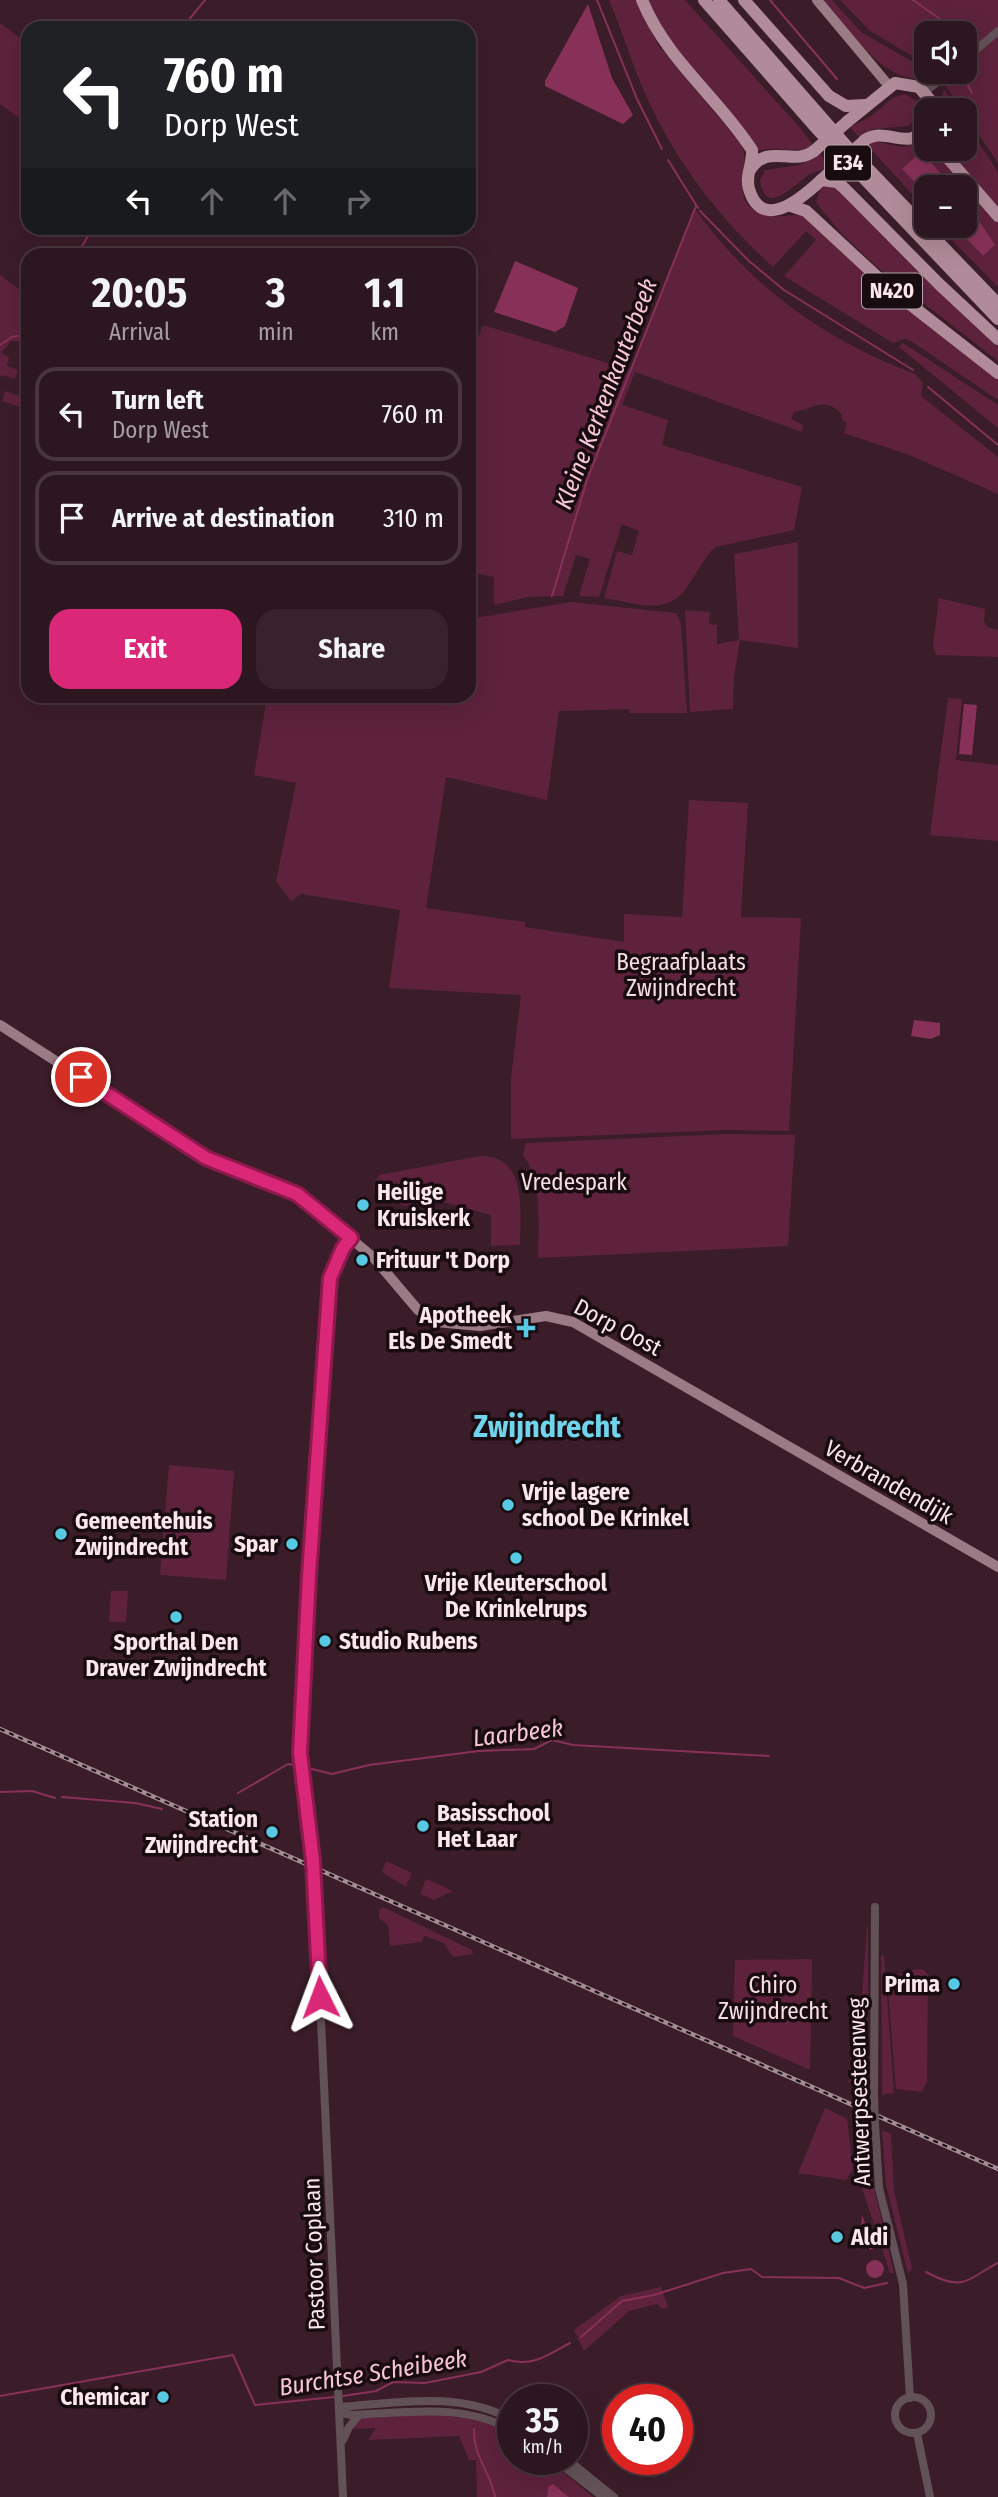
<!DOCTYPE html>
<meta charset="utf-8">
<style>
:root{--surface:#2c161f;--page:#38232c;--text:#f1f3f6;--muted:#a69fa4;--line:#48353d;--accent:#db2777}
body{margin:0;font-family:"Fira Sans Condensed",sans-serif;background:var(--page);color:var(--text);height:100vh;display:flex;flex-direction:column;font-size:26px;white-space:nowrap}
*{box-sizing:border-box;margin:0}
p{font-size:23px;color:var(--muted)}
.icon{flex:none;width:38px;height:38px;fill:none;stroke:currentColor;stroke-width:2;stroke-linecap:round;stroke-linejoin:round}
.map{position:relative;flex:1;overflow:hidden}
.drawer{position:absolute;left:21px;top:248px;width:455px;height:455px;display:flex;flex-direction:column;background:var(--surface);border-radius:21px;box-shadow:0 7px 28px #0002,0 0 0 2px var(--line)}
.drawer>*{flex:none}
.banner{position:absolute;left:21px;top:21px;width:455px;height:214px;border-radius:21px;box-shadow:0 7px 28px #0002,0 0 0 2px var(--line);background:#202124;color:#fff;overflow:hidden}
.controls{position:absolute;left:914px;top:21px;display:grid;gap:14px}
.controls a{display:grid;place-items:center;width:63px;height:63px;border-radius:14px;background:var(--surface);box-shadow:0 7px 28px #0002,0 0 0 2px var(--line);font-size:35px}
.speed{position:absolute;left:497px;top:2384px;display:flex;gap:14px;font-size:35px;font-weight:700;text-align:center}
.speed>*{display:grid;place-content:center;width:91px;height:91px;border-radius:50%;background:var(--surface);box-shadow:0 7px 28px #0002,0 0 0 2px var(--line);line-height:1}
.speed small{font-size:18px;font-weight:400}
.speed .limit{border:10px solid #d22;background:#fff;color:#111}
.pin{position:absolute;display:grid;place-items:center;width:60px;height:60px;color:#fff;margin:-30px;border:4px solid #fff;border-radius:50%;box-shadow:0 2px 7px #0007}
.me{position:absolute;width:77px;margin:-38px;rotate:357deg;stroke-linejoin:round;filter:drop-shadow(0 0 5px #0008)}
.turn{display:flex;align-items:center;gap:24px;height:147px;padding:0 28px;font-size:32px}
.turn .icon{width:91px;height:91px;stroke-width:2.5}
.turn b{display:block;font-size:49px;line-height:60px}
.lanes{display:flex;align-items:center;height:66px;padding:0 28px;background:#0003;justify-content:center;gap:35px;direction:ltr}
.lanes .off{opacity:.35}
.eta{display:flex;justify-content:space-evenly;align-items:center;height:119px;text-align:center}
.eta b{font-size:42px;font-weight:700;line-height:49px}
.cta{display:flex;gap:14px;margin-top:auto;padding:14px 28px}
.cta a{flex:1;height:80px;border-radius:21px;background:var(--accent);color:#fff;font-size:28px;font-weight:700;line-height:80px;text-align:center}
.cta a+a{background:var(--page);color:var(--text)}
ul{padding:0;list-style:none}
li{display:flex;align-items:center;gap:21px;height:94px;margin:0 14px 10px;padding:0 14px;border:4px solid var(--line);border-radius:21px}
li div{flex:1}
li b{display:block;font-size:26px}
li em{font-style:normal}
.map>svg:first-child{display:block}
</style>
<div class="map">
<svg width="998" height="2497" viewBox="0 0 998 2497">
<rect width="100%" height="100%" fill="#3b1d29"/>
<g fill="#5e223d">
<path d="M 609,0 L 636,0 L 658,45 L 740,143 C 755,166 723,204 767,215 C 780,219 792,213 805,216 L 998,377 L 998,400 L 911,341 L 904,339 L 893,343 L 784,276 L 816,240 L 806,231 L 773,267 C 720,219 678,165 648,100 C 633,68 623,33 609,0 Z"/>
<path d="M 646,0 L 685,0 L 801,129 L 812,144 L 811,147 C 793,154 778,145 759,151 L 680,59 Z"/>
<path d="M 824,0 L 832,0 L 861,32 L 932,73 C 894,98 846,26 824,0 Z"/>
<path d="M 840,0 L 998,0 L 998,163 L 936,72 L 964,72 L 964,33 L 926,33 L 926,64 L 870,31 Z"/>
<path d="M 0,23 L 28,44 L 28,113 L 22,120 L 0,104 Z"/>
<path d="M 944,89 L 958,110 L 939,110 Z"/>
<path d="M 905,94 L 915,100 L 919,112 L 909,126 L 872,129 L 859,137 L 850,127 L 870,117 L 893,98 Z"/>
<path d="M 964,120 L 998,172 L 998,207 L 948,149 L 964,149 Z"/>
<path d="M 873,141 L 903,147 L 926,141 L 926,149 L 935,149 L 998,222 L 998,287 L 938,226 L 954,226 L 983,256 L 995,245 L 964,198 L 964,187 L 954,187 L 922,152 L 902,169 L 926,194 L 926,209 L 868,146 Z"/>
<path d="M 820,154 L 829,167 C 822,170 813,172 807,176 C 794,185 765,218 760,180 L 765,170 L 800,165 Z"/>
<path d="M 829,185 L 837,189 L 917,271 L 998,347 L 998,361 L 876,266 L 842,234 L 816,203 L 820,189 Z"/>
<path d="M 695,209 C 751,287 825,340 915,374 L 923,383 L 921,396 L 998,457 L 998,494 L 907,454 L 844,433 L 847,423 L 842,420 L 842,415 C 826,395 814,409 794,412 L 791,419 L 803,425 L 802,432 L 635,372 L 622,405 L 668,420 L 662,445 L 802,487 L 794,530 L 715,547 C 704,558 697,572 689,584 C 669,618 637,603 604,598 L 617,551 L 632,555 L 639,531 L 622,524 L 599,597 L 579,596 L 590,559 L 576,555 L 563,596 L 528,597 L 494,605 L 494,577 L 469,572 L 469,360 L 483,325 L 631,370 Z"/>
<path d="M 0,275 L 28,296 L 28,341 L 11,341 L 1,353 L 9,357 L 7,366 L 18,370 L 15,379 L 2,375 L 0,377 Z"/>
<path d="M 903,343 L 998,405 L 998,428 L 899,347 Z"/>
<path d="M 5,391 L 28,399 L 28,410 L 2,401 Z"/>
<path d="M 798,542 L 798,648 L 740,640 L 734,677 L 733,709 L 690,712 L 685,610 L 710,612 L 709,624 L 717,625 L 717,644 L 739,640 L 734,554 Z"/>
<path d="M 939,598 L 985,609 L 984,621 L 987,627 L 998,630 L 998,657 L 936,655 L 933,646 Z"/>
<path d="M 571,602 L 676,613 L 681,623 L 687,713 L 630,713 L 629,709 L 559,711 L 547,800 L 446,777 L 426,908 L 525,922 L 525,927 L 624,942 L 624,914 L 682,917 L 689,800 L 748,803 L 741,917 L 801,918 L 789,1131 L 726,1130 L 511,1139 L 511,1078 L 521,995 L 389,988 L 400,910 L 301,894 L 291,901 L 276,881 L 296,783 L 254,775 L 267,697 L 469,696 L 469,619 Z"/>
<path d="M 948,698 L 962,699 L 956,760 L 998,765 L 998,841 L 930,835 Z"/>
<path d="M 727,1134 L 795,1135 L 788,1246 L 538,1258 C 538,1225 543,1183 523,1155 L 526,1143 Z"/>
<path d="M 480,1156 C 528,1155 520,1212 520,1245 L 491,1246 L 491,1215 L 428,1198 L 421,1203 L 404,1206 L 373,1187 L 379,1175 Z"/>
<path d="M 169,1465 L 234,1471 L 226,1580 L 160,1575 Z"/>
<path d="M 111,1591 L 128,1591 L 126,1622 L 109,1622 Z"/>
<path d="M 386,1861 L 412,1873 L 406,1887 L 382,1872 Z"/>
<path d="M 426,1879 L 453,1891 L 434,1900 L 420,1894 Z"/>
<path d="M 383,1907 L 472,1950 L 473,1954 L 453,1957 L 444,1943 L 424,1936 L 422,1942 L 390,1946 L 388,1925 L 379,1918 L 379,1910 Z"/>
<path d="M 867,1926 L 868,1927 L 868,2091 L 847,2081 L 856,2078 Z"/>
<path d="M 881,1955 L 884,1956 L 894,2093 L 882,2095 Z"/>
<path d="M 812,1959 L 812,1972 L 810,2070 L 733,2036 L 735,1960 Z"/>
<path d="M 917,1969 L 924,1970 L 928,1975 L 927,2081 L 922,2092 L 896,2089 L 887,1977 Z"/>
<path d="M 825,2108 L 847,2119 L 853,2169 L 846,2180 L 798,2173 Z"/>
<path d="M 854,2118 L 868,2124 L 869,2166 L 894,2273 L 890,2273 L 859,2179 Z"/>
<path d="M 882,2130 L 891,2134 L 894,2191 L 912,2269 L 908,2273 L 886,2185 Z"/>
<path d="M 661,2287 L 668,2307 L 662,2309 L 657,2304 L 629,2311 L 584,2351 L 574,2330 L 621,2296 Z"/>
<path d="M 436,2414 L 477,2418 L 513,2434 L 513,2459 L 547,2459 L 593,2497 L 569,2497 L 562,2490 L 548,2487 L 547,2497 L 477,2497 L 476,2460 L 469,2460 L 459,2436 L 368,2440 L 376,2428 L 353,2429 L 359,2419 L 365,2418 Z"/>
</g>
<g fill="#873158">
<path d="M 588,4 L 612,78 L 633,115 L 623,124 L 545,86 L 545,81 Z"/>
<path d="M 921,152 L 954,187 L 926,187 L 926,194 L 902,169 Z"/>
<path d="M 964,198 L 995,245 L 983,256 L 954,226 L 964,226 Z"/>
<path d="M 515,261 L 578,288 L 565,326 L 555,332 L 494,312 Z"/>
<path d="M 964,704 L 977,705 L 972,755 L 959,754 Z"/>
<path d="M 914,1020 L 940,1023 L 940,1035 L 931,1039 L 911,1036 Z"/>
<path d="M 862,2215 L 874,2248 L 870,2250 L 861,2232 Z"/>
<circle cx="875" cy="2269" r="9"/>
<path d="M 553,2484 L 569,2497 L 547,2497 L 548,2487 Z"/>
</g>
<g fill="none" stroke-linecap="round" stroke-linejoin="round">
<g stroke="#873158" stroke-width="2">
<path d="M 597,0 L 637,99 L 662,149"/>
<path d="M 770,0 L 837,79"/>
<path d="M 913,0 L 940,19 L 954,33"/>
<path d="M 182,28 L 205,0"/>
<path d="M 965,68 L 968,86 L 972,93"/>
<path d="M 668,160 L 698,208"/>
<path d="M 700,211 L 749,261 L 784,290 L 913,370"/>
<path d="M 76,256 L 93,228"/>
<path d="M 0,345 L 12,337 L 28,334"/>
<path d="M 928,387 L 998,445"/>
<path d="M 552,596 L 587,480 L 696,206"/>
<path d="M 304,1767 L 332,1774 L 369,1765 L 479,1751 L 534,1749 L 552,1740 L 573,1745 L 769,1756"/>
<path d="M 0,1792 L 32,1791 L 55,1798"/>
<path d="M 238,1793 L 288,1764 L 298,1766"/>
<path d="M 62,1797 L 135,1803 L 162,1809"/>
<path d="M 926,2272 C 965,2293 966,2279 998,2263"/>
<path d="M 581,2337 L 622,2301 L 654,2295 L 723,2273 L 751,2269 L 762,2277 L 839,2278 L 864,2288 L 887,2283"/>
<path d="M 0,2396 L 233,2355 L 255,2405 L 334,2397"/>
<path d="M 343,2396 L 376,2391 L 393,2382 L 425,2383 L 481,2372 L 508,2360 C 533,2367 548,2355 570,2343"/>
<path d="M 474,2429 C 473,2457 490,2470 495,2497"/>
</g>
<g stroke="#625257" stroke-width="8">
<path d="M 964,60 L 998,31"/>
<path d="M 925,92 L 950,72"/>
<path d="M 874,2096 L 875,1907"/>
<path d="M 875,2124 L 879,2188 L 903,2284 L 910,2398"/>
<circle cx="913" cy="2415" r="18"/>
<path d="M 340,2407 C 394,2403 464,2390 513,2421"/>
<path d="M 340,2413 L 352,2415 C 406,2413 464,2402 513,2431"/>
<path d="M 917,2433 L 930,2497"/>
<path d="M 343,2440 L 349,2427 L 359,2415"/>
<path d="M 554,2459 L 603,2497"/>
<path d="M 567,2459 L 614,2497"/>
<path d="M 343,2497 L 315,1890 L 301,1762 L 309,1575 L 330,1277 L 343,1248 L 351,1239"/>
</g>
<g stroke="#9b7b86" stroke-width="10">
<path d="M 817,0 L 889,86"/>
<path d="M 0,1025 L 206,1158 L 297,1194 L 373,1257 L 418,1310 L 436,1322 L 480,1326 L 546,1316 L 573,1322 L 998,1567"/>
</g>
<g stroke="#b18b99" stroke-width="12">
<path d="M 642,0 C 667,61 718,97 752,150 C 753,163 745,176 749,189 C 764,239 814,187 832,170"/>
<path d="M 704,0 L 817,129 L 998,319"/>
<path d="M 719,0 L 850,150 L 998,304"/>
<path d="M 744,0 L 829,96 L 846,106 L 865,105"/>
<path d="M 848,121 L 895,83 L 919,87 L 930,100 L 932,110"/>
<path d="M 865,140 C 885,126 906,151 926,130"/>
<path d="M 940,149 L 998,216"/>
<path d="M 750,170 C 768,142 793,167 814,151"/>
<path d="M 821,180 L 837,182 L 844,188 L 939,284 L 998,339"/>
<path d="M 791,206 L 806,211 L 888,287 L 998,373"/>
</g>
<defs>
<path id="rail" d="M 0,1729 L 998,2169"/>
</defs>
<use href="#rail" stroke="#a48b94" stroke-width="4.5"/>
<use href="#rail" stroke="#190c11" stroke-width="2" stroke-dasharray="5" stroke-linecap="butt"/>
<path stroke="#625257" stroke-width="8" d="M 874,2096 L 875,2124"/>
<g stroke="#b18b99" stroke-width="12">
<path d="M 814,151 L 848,121"/>
<path d="M 832,170 L 865,140"/>
</g>
</g>
<g fill="none" stroke-linecap="round" stroke-linejoin="round">
<defs>
<path id="route" d="M 81,1077 L 206,1158 L 297,1194 L 351,1238 L 343,1248 L 330,1278 L 309,1575 L 300,1753 L 313,1861 L 320,1997"/>
</defs>
<use href="#route" stroke="#8e194d" stroke-width="18"/>
<use href="#route" stroke="#db2777" stroke-width="12"/>
</g>
<g fill="#57c9e2" stroke="#190c11" stroke-width="2.5">
<circle cx="363" cy="1205" r="7"/>
<circle cx="362" cy="1260" r="7"/>
<path d="M522.5 1317.5h7v7h7v7h-7v7h-7v-7h-7v-7h7z"/>
<circle cx="508" cy="1505" r="7"/>
<circle cx="61" cy="1534" r="7"/>
<circle cx="292" cy="1544" r="7"/>
<circle cx="516" cy="1558" r="7"/>
<circle cx="176" cy="1617" r="7"/>
<circle cx="325" cy="1641" r="7"/>
<circle cx="423" cy="1826" r="7"/>
<circle cx="272" cy="1832" r="7"/>
<circle cx="954" cy="1984" r="7"/>
<circle cx="837" cy="2237" r="7"/>
<circle cx="163" cy="2397" r="7"/>
</g>
<g text-anchor="middle" stroke-width="7" stroke-linejoin="round" paint-order="stroke">
<g fill="#190c11" stroke="#b7a5ab" stroke-width="2">
<rect x="825" y="145.5" width="46" height="35" rx="5"/>
<rect x="862" y="273.5" width="60" height="35" rx="5"/>
</g>
<g font-size="21" font-weight="bold" fill="#fbe6ed">
<text x="848" y="170">E34</text>
<text x="892" y="298">N420</text>
</g>
<g font-size="23" fill="#f6dce5" stroke="#190c11">
<text x="681" y="970">Begraafplaats<tspan x="681" dy="26">Zwijndrecht</tspan></text>
<text x="574" y="1190">Vredespark</text>
<text x="773" y="1993">Chiro<tspan x="773" dy="26">Zwijndrecht</tspan></text>
</g>
<g font-size="23" font-weight="bold" fill="#fbe6ed" stroke="#190c11" text-anchor="start">
<text x="377" y="1200">Heilige<tspan x="377" dy="26">Kruiskerk</tspan></text>
<text x="376" y="1268">Frituur 't Dorp</text>
<text x="512" y="1323" text-anchor="end">Apotheek<tspan x="512" dy="26">Els De Smedt</tspan></text>
<text x="522" y="1500">Vrije lagere<tspan x="522" dy="26">school De Krinkel</tspan></text>
<text x="75" y="1529">Gemeentehuis<tspan x="75" dy="26">Zwijndrecht</tspan></text>
<text x="278" y="1552" text-anchor="end">Spar</text>
<text x="516" y="1591" text-anchor="middle">Vrije Kleuterschool<tspan x="516" dy="26">De Krinkelrups</tspan></text>
<text x="339" y="1649">Studio Rubens</text>
<text x="176" y="1650" text-anchor="middle">Sporthal Den<tspan x="176" dy="26">Draver Zwijndrecht</tspan></text>
<text x="437" y="1821">Basisschool<tspan x="437" dy="26">Het Laar</tspan></text>
<text x="258" y="1827" text-anchor="end">Station<tspan x="258" dy="26">Zwijndrecht</tspan></text>
<text x="940" y="1992" text-anchor="end">Prima</text>
<text x="851" y="2245">Aldi</text>
<text x="149" y="2405" text-anchor="end">Chemicar</text>
</g>
<g font-size="23" fill="#fbe6ed" stroke="#190c11">
<text transform="translate(618 1327) rotate(28)" y="8">Dorp Oost</text>
<text transform="translate(889 1482) rotate(30)" y="8">Verbrandendijk</text>
<text transform="translate(859 2092) rotate(-92)" y="8">Antwerpsesteenweg</text>
<text transform="translate(314 2254) rotate(-92)" y="8">Pastoor Coplaan</text>
</g>
<g font-size="24" font-style="italic" fill="#f9c6d8" stroke="#190c11">
<text transform="translate(606 394) rotate(-69)" y="8">Kleine Kerkenkauterbeek</text>
<text transform="translate(518 1733) rotate(-7)" y="8">Laarbeek</text>
<text transform="translate(373 2373) rotate(-9)" y="8">Burchtse Scheibeek</text>
</g>
<g font-size="30" font-weight="bold" fill="#70d5ec" stroke="#190c11">
<text x="547" y="1437">Zwijndrecht</text>
</g>
</g>
</svg>
<div class="controls">
<a><svg class="icon" aria-label="sound" viewBox="0 0 24 24"><path d="M4 9h4l5-4v14l-5-4H4zM17 9q2 3 0 6"/></svg></a>
<a>+</a>
<a>−</a>
</div>
<div class="speed"><div>35<small>km/h</small></div><div class="limit">40</div></div>
<div class="pin" style="left:81px;top:1077px;background:#d93025"><svg class="icon" aria-label="arrive" viewBox="0 0 24 24"><path d="M6 21V4h12l-3 4 3 4H6"/></svg></div>
<svg class="me" style="left:320px;top:1997px" viewBox="-20 -20 40 40"><path d="M0-17L14 15 0 8-14 15z" fill="#db2777" stroke="#fff" stroke-width="4"/></svg>
<div class="banner">
<div class="turn"><svg class="icon" aria-label="left" viewBox="0 0 24 24"><path d="M17 20v-9H6M10 6l-5 5 5 5"/></svg><div><b>760 m</b>Dorp West</div></div>
<div class="lanes"><svg class="icon" aria-label="left" viewBox="0 0 24 24"><path d="M17 20v-9H6M10 6l-5 5 5 5"/></svg><svg class="icon off" aria-label="ahead" viewBox="0 0 24 24"><path d="M12 20V5M6 11l6-6 6 6"/></svg><svg class="icon off" aria-label="ahead" viewBox="0 0 24 24"><path d="M12 20V5M6 11l6-6 6 6"/></svg><svg class="icon off" aria-label="right" viewBox="0 0 24 24"><path d="M7 20v-9h11M14 6l5 5-5 5"/></svg></div>
</div>
<section class="drawer">
<div class="eta">
<div><b>20:05</b><p>Arrival</p></div>
<div><b>3</b><p>min</p></div>
<div><b>1.1</b><p>km</p></div>
</div>
<ul>
<li><svg class="icon" aria-label="left" viewBox="0 0 24 24"><path d="M17 20v-9H6M10 6l-5 5 5 5"/></svg><div><b>Turn left</b><p>Dorp West</p></div><em>760 m</em></li>
<li><svg class="icon" aria-label="arrive" viewBox="0 0 24 24"><path d="M6 21V4h12l-3 4 3 4H6"/></svg><div><b>Arrive at destination</b></div><em>310 m</em></li>
</ul>
<div class="cta"><a>Exit</a><a>Share</a></div>
</section>
</div>
